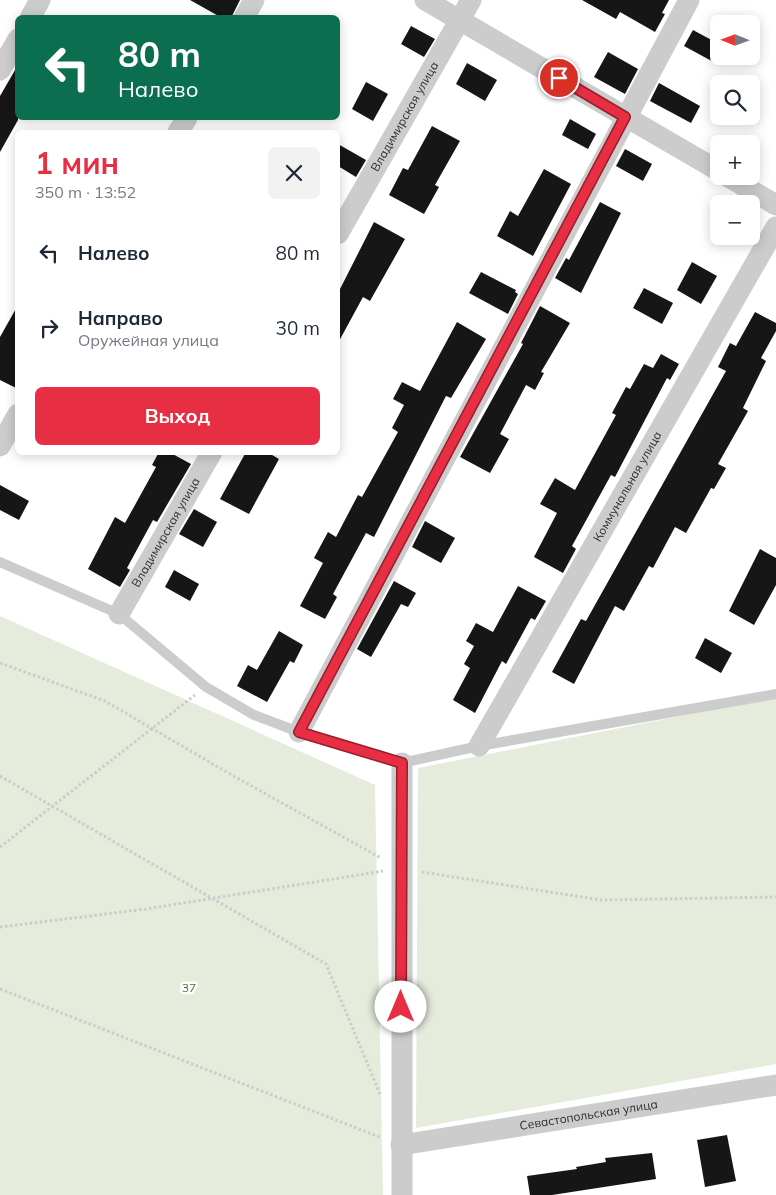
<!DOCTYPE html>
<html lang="ru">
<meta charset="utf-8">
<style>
:root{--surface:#fff;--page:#f2f2f3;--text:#1f2937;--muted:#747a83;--accent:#e82e43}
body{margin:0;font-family:Mulish,sans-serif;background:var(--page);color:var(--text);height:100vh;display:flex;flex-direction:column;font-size:19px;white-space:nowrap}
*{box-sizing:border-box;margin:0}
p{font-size:16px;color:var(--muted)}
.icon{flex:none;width:28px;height:28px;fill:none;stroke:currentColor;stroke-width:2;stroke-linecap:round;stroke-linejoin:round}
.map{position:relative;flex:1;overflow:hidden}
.drawer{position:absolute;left:15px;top:130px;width:325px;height:325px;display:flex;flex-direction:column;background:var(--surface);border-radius:8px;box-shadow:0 2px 12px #0003}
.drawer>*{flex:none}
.guide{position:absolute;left:15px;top:15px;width:325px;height:105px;border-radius:8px;box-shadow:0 2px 12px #0003;background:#0b6e4f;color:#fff;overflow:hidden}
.needle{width:32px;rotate:271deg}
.controls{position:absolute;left:710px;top:15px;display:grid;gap:10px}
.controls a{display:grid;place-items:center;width:50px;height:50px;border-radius:8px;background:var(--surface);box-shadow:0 2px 12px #0003;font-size:25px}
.pin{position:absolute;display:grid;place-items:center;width:42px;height:42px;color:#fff;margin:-21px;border:2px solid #fff;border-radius:50%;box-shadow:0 1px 5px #0007}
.me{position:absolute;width:55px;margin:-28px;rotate:0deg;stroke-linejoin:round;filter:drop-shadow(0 0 4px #0008)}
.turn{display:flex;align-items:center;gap:18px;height:105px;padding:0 20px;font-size:22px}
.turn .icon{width:65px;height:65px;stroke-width:2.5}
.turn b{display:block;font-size:35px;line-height:42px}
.round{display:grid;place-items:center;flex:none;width:52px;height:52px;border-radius:8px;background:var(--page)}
.summary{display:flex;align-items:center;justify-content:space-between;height:85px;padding:0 20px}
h1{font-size:30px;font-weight:700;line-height:38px;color:var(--accent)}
.primary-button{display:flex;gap:10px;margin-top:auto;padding:10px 20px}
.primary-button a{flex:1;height:58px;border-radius:8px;background:var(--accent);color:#fff;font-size:20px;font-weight:700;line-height:58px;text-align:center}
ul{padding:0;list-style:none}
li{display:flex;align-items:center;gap:15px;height:75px;padding:0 20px}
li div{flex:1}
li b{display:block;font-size:19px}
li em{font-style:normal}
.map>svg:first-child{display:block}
</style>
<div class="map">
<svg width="776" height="1195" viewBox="0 0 776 1195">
<rect width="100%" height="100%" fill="#fff"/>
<g fill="#e5ecdc">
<path d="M 0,616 L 375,785 L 383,1195 L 0,1195 Z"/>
<path d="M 776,697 L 776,1064 L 416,1128 L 418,768 Z"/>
</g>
<g fill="#161616">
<path d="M 190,0 L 240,0 L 231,18 L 222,18 Z"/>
<path d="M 582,0 L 669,0 L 662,13 L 665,14 L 655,32 L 620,12 L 616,19 Z"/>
<path d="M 411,26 L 435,39 L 424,57 L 401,44 Z"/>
<path d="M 693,30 L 719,44 L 719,65 L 684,46 Z"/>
<path d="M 608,52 L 638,69 L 625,94 L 594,77 Z"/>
<path d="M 467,63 L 497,80 L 485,101 L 456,84 Z"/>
<path d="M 18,65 L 18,120 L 0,152 L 0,96 Z"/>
<path d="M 366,82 L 388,94 L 373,121 L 352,109 Z"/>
<path d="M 659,83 L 700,106 L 691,123 L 650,101 Z"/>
<path d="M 570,119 L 596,134 L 588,149 L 562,135 Z"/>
<path d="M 432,126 L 460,141 L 435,185 L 439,187 L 424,214 L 389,195 L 403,168 L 408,170 Z"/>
<path d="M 338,144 L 366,160 L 356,177 L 338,166 Z"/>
<path d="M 625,149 L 652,164 L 643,181 L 616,166 Z"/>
<path d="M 544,169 L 571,184 L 533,256 L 497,236 L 510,211 L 518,216 Z"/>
<path d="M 600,202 L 621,213 L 581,293 L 555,278 L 566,258 L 569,260 Z"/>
<path d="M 374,222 L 405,239 L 370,301 L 363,297 L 338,343 L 338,293 Z"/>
<path d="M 692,262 L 717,276 L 701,304 L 677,290 Z"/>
<path d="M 481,272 L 516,290 L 515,292 L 518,294 L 508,314 L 469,293 Z"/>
<path d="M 644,288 L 673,303 L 662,324 L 633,308 Z"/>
<path d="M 18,305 L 18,389 L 0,380 L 0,337 Z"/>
<path d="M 540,306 L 570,323 L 541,372 L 544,373 L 535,390 L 526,385 L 500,434 L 509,439 L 490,473 L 460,457 L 523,344 L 521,343 Z"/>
<path d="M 755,312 L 776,323 L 776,331 L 761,358 L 766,361 L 743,408 L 748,411 L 718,464 L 726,468 L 714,489 L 711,488 L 686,533 L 675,527 L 653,568 L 649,566 L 624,611 L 615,606 L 574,684 L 552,672 L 581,619 L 586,621 L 726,371 L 718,367 L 730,343 L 736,346 Z"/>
<path d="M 457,322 L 486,339 L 451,398 L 446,396 L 374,537 L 366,533 L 333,594 L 337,597 L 325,619 L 300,606 L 323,563 L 314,558 L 328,532 L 336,537 L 358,495 L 362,497 L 398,432 L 392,428 L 404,405 L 393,399 L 402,382 L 420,391 Z"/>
<path d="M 661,354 L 679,364 L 670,380 L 667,378 L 615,477 L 611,475 L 572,546 L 576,549 L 563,573 L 534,557 L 557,513 L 540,504 L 555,478 L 575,490 L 616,415 L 612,413 L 626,387 L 630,389 L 644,364 L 653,368 Z"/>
<path d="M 159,452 L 169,452 L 191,464 L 157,522 L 153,520 L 127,568 L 130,570 L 120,587 L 88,569 L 115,517 L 125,523 L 156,467 L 152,465 Z"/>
<path d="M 246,452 L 267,452 L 279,459 L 249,514 L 220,499 Z"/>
<path d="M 0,485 L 29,501 L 19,520 L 0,510 Z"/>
<path d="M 194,509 L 217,522 L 203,547 L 179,534 Z"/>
<path d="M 425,521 L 455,538 L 441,563 L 412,547 Z"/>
<path d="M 760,549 L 776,558 L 776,585 L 754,625 L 729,611 Z"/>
<path d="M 174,570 L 199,584 L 190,601 L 165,587 Z"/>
<path d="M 394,581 L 416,593 L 408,607 L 401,604 L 371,657 L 357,649 Z"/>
<path d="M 518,586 L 546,601 L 535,620 L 531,618 L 506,664 L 502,661 L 475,713 L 453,700 L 470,668 L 464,664 L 474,646 L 466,641 L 476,623 L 493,632 Z"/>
<path d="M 279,631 L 303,645 L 294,663 L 290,661 L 267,702 L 237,686 L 248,665 L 257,670 Z"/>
<path d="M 705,638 L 732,653 L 721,673 L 695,658 Z"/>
<path d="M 727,1135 L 736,1181 L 705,1187 L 697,1140 Z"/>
<path d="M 652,1153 L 656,1179 L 552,1195 L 530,1195 L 527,1176 L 577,1169 L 576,1167 L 606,1162 L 605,1158 Z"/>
</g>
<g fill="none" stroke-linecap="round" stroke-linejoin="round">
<g stroke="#ccc" stroke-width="3" stroke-dasharray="2.5 2.5" stroke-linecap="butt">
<path d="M 0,663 L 105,701 L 230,774 L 381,858"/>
<path d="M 0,776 L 326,964 L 380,1094"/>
<path d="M 0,847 L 195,695"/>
<path d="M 422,872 L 601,900 L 776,897"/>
<path d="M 0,927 L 146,909 L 383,871"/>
<path d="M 0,989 L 382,1138"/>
</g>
<path stroke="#ccc" stroke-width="10" d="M 0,562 L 119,614 L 206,687 L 254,715 L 299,732 L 402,763 L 479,746 L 776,694"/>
<g stroke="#ccc" stroke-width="21">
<path d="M 425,0 L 719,171"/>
<path d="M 30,18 L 40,0"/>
<path d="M 244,18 L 254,0"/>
<path d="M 0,70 L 18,39"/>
<path d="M 178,132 L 187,118"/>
<path d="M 727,176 L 776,205"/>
<path id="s1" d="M 338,234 L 471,0"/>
<path d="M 0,446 L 18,414"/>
<path id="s2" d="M 119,614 L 212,452"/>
<path d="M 299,732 L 689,0"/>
<path id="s3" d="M 479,746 L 776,227"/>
<path id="s4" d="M 401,1145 L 776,1085"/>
<path d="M 402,1195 L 402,763"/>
</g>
</g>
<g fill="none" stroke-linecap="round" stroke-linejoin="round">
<defs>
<path id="route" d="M 401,1007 L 402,763 L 299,732 L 625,117 L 559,78"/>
</defs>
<use href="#route" stroke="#971e2c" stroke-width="12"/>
<use href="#route" stroke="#e82e43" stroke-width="9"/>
</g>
<g text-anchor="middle" stroke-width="5" stroke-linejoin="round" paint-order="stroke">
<g font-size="12" fill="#2f2f2f" stroke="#fff">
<text dy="4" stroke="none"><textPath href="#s1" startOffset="135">Владимирская улица</textPath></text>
<text dy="4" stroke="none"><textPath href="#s3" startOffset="299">Коммунальная улица</textPath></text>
<text dy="4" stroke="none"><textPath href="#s2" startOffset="94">Владимирская улица</textPath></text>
<text dy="4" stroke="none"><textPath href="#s4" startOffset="190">Севастопольская улица</textPath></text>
</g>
<g font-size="12" fill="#546b3b" stroke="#fff">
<text x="189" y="992">37</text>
</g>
</g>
</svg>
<div class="controls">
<a><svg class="needle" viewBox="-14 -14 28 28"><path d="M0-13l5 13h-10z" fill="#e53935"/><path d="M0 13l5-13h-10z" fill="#747a83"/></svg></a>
<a><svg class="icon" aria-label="search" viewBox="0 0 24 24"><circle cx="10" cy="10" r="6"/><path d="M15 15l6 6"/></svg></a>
<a>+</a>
<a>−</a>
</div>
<div class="pin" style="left:559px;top:78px;background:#d93025"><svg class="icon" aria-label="arrive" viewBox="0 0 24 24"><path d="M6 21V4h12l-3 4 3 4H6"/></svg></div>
<svg class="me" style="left:401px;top:1007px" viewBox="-20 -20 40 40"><circle r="19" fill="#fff"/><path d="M0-13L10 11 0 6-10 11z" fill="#e82e43"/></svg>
<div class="guide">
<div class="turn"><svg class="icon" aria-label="left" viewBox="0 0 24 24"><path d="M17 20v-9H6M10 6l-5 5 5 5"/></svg><div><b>80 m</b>Налево</div></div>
</div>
<section class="drawer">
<div class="summary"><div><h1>1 мин</h1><p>350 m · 13:52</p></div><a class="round"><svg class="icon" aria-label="close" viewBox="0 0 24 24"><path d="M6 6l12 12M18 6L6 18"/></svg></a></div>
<ul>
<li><svg class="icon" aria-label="left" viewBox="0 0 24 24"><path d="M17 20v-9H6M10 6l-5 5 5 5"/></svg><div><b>Налево</b></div><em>80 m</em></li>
<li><svg class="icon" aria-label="right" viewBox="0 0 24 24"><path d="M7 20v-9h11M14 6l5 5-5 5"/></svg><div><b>Направо</b><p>Оружейная улица</p></div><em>30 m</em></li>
</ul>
<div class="primary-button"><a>Выход</a></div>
</section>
</div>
